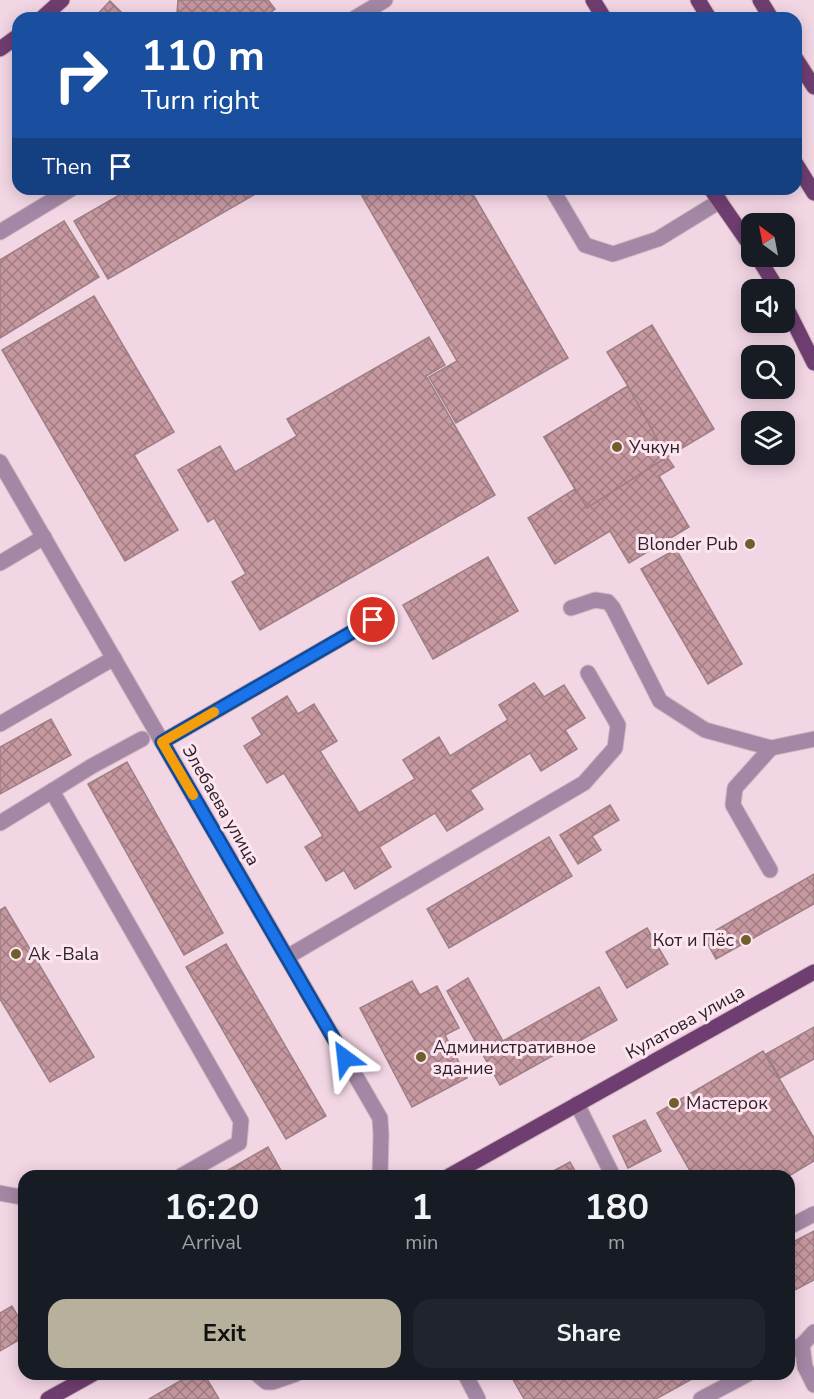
<!DOCTYPE html>
<meta charset="utf-8">
<style>
:root{--surface:#171b24;--page:#20242c;--text:#f1f3f6;--muted:#9ea1a6;--accent:#b7b09c}
body{margin:0;font-family:"Nunito Sans",sans-serif;background:var(--page);color:var(--text);height:100vh;display:flex;flex-direction:column;font-size:22px;white-space:nowrap}
*{box-sizing:border-box;margin:0}
p{font-size:20px;color:var(--muted)}
.icon{flex:none;width:33px;height:33px;fill:none;stroke:currentColor;stroke-width:2;stroke-linecap:round;stroke-linejoin:round}
.map{position:relative;flex:1;overflow:hidden}
.sheet{position:absolute;left:18px;top:1170px;width:777px;height:210px;display:flex;flex-direction:column;background:var(--surface);border-radius:18px;box-shadow:0 3px 15px #0003}
.sheet>*{flex:none}
.banner{position:absolute;left:12px;top:12px;width:790px;height:183px;border-radius:18px;box-shadow:0 3px 15px #0003;background:#1a4fa0;color:#fff;overflow:hidden}
.needle{width:39px;rotate:328deg}
.controls{position:absolute;left:741px;top:213px;display:grid;gap:12px}
.controls a{display:grid;place-items:center;width:54px;height:54px;border-radius:12px;background:var(--surface);box-shadow:0 3px 15px #0003;font-size:30px}
.pin{position:absolute;display:grid;place-items:center;width:51px;height:51px;color:#fff;margin:-26px;border:3px solid #fff;border-radius:50%;box-shadow:0 2px 6px #0007}
.me{position:absolute;width:66px;margin:-33px;rotate:330deg;stroke-linejoin:round;filter:drop-shadow(0 0 4px #0008)}
.turn{display:flex;align-items:center;gap:21px;height:126px;padding:0 30px;font-size:27px}
.turn .icon{width:78px;height:78px;stroke-width:2.5}
.turn b{display:block;font-size:42px;line-height:51px}
.then{display:flex;align-items:center;height:57px;padding:0 30px;background:#0003;gap:12px;font-size:22px}
.eta{display:flex;justify-content:space-evenly;align-items:center;height:102px;text-align:center}
.eta b{font-size:36px;font-weight:700;line-height:42px}
.primary-button{display:flex;gap:12px;margin-top:auto;padding:12px 30px}
.primary-button a{flex:1;height:69px;border-radius:18px;background:var(--accent);color:#111;font-size:24px;font-weight:700;line-height:69px;text-align:center}
.primary-button a+a{background:var(--page);color:var(--text)}
.map>svg:first-child{display:block}
</style>
<div class="map">
<svg width="814" height="1399" viewBox="0 0 814 1399">
<defs>
<pattern id="building-cross-hatch" width="8" height="8" patternUnits="userSpaceOnUse" patternTransform="scale(1.5)"><rect width="8" height="8" fill="#c698a0"/><path d="M0 0l8 8M0 8l8-8" fill="none" stroke="#a17c82"/></pattern>
</defs>
<rect width="100%" height="100%" fill="#f3d6e4"/>
<g fill="url(#building-cross-hatch)" stroke="#9d7f84" stroke-width="1.5">
<path d="M 178,0 L 268,0 L 275,9 L 263,18 L 180,18 L 177,13 Z"/>
<path d="M 110,1 L 125,16 L 123,18 L 94,18 Z"/>
<path d="M 130,189 L 264,189 L 108,279 L 74,221 Z"/>
<path d="M 358,189 L 470,189 L 568,358 L 456,423 L 429,377 L 457,361 Z"/>
<path d="M 64,221 L 99,277 L 0,338 L 0,260 Z"/>
<path d="M 94,296 L 174,432 L 134,455 L 178,530 L 125,561 L 2,350 Z"/>
<path d="M 652,325 L 714,429 L 667,457 L 674,467 L 659,476 L 689,527 L 629,563 L 610,531 L 555,564 L 528,518 L 575,489 L 544,437 L 628,386 L 607,352 Z"/>
<path d="M 429,337 L 445,365 L 426,376 L 495,495 L 260,630 L 232,582 L 246,574 L 214,518 L 208,522 L 178,470 L 220,446 L 235,472 L 297,436 L 287,419 Z"/>
<path d="M 628,386 L 667,457 L 587,508 L 544,437 Z"/>
<path d="M 676,549 L 742,664 L 708,684 L 641,569 Z"/>
<path d="M 488,557 L 518,611 L 433,659 L 403,605 Z"/>
<path d="M 534,683 L 544,697 L 564,685 L 585,718 L 565,730 L 577,749 L 541,771 L 530,753 L 470,790 L 483,809 L 447,831 L 435,813 L 379,847 L 391,867 L 355,889 L 344,870 L 326,881 L 305,847 L 323,836 L 284,773 L 267,783 L 244,746 L 262,735 L 252,718 L 287,696 L 298,714 L 314,704 L 337,741 L 320,751 L 359,813 L 415,779 L 403,760 L 439,737 L 450,756 L 508,720 L 499,705 Z"/>
<path d="M 51,719 L 71,755 L 0,794 L 0,747 Z"/>
<path d="M 127,762 L 223,933 L 184,955 L 88,784 Z"/>
<path d="M 610,805 L 619,820 L 592,836 L 601,850 L 578,864 L 560,835 Z"/>
<path d="M 549,837 L 572,876 L 449,948 L 427,909 Z"/>
<path d="M 814,874 L 814,904 L 716,959 L 704,937 Z"/>
<path d="M 5,907 L 94,1057 L 50,1082 L 0,999 L 0,910 Z"/>
<path d="M 647,928 L 668,964 L 627,988 L 606,952 Z"/>
<path d="M 226,944 L 326,1116 L 286,1139 L 186,967 Z"/>
<path d="M 468,978 L 503,1041 L 599,987 L 617,1020 L 500,1085 L 447,991 Z"/>
<path d="M 412,981 L 420,995 L 437,986 L 459,1028 L 445,1035 L 467,1078 L 412,1107 L 360,1008 Z"/>
<path d="M 814,1027 L 814,1059 L 780,1078 L 766,1054 Z"/>
<path d="M 763,1051 L 814,1138 L 814,1161 L 789,1176 L 693,1176 L 657,1113 Z"/>
<path d="M 645,1120 L 661,1151 L 628,1168 L 613,1136 Z"/>
<path d="M 268,1147 L 284,1176 L 218,1176 Z"/>
<path d="M 570,1162 L 578,1176 L 544,1176 Z"/>
<path d="M 814,1231 L 814,1280 L 789,1293 L 789,1244 Z"/>
<path d="M 12,1306 L 24,1327 L 24,1337 L 0,1351 L 0,1313 Z"/>
<path d="M 192,1374 L 204,1374 L 219,1399 L 149,1399 Z"/>
<path d="M 510,1374 L 701,1374 L 656,1399 L 524,1399 Z"/>
</g>
<g fill="none" stroke-linecap="round" stroke-linejoin="round">
<defs>
<g id="minor">
<path d="M 355,18 L 385,0"/>
<path d="M 552,189 L 585,245 L 613,254 L 658,239 L 720,201"/>
<path d="M 0,232 L 71,189"/>
<path d="M 0,462 L 380,1118 L 381,1135 L 380,1176"/>
<path d="M 0,563 L 44,537"/>
<path d="M 571,608 L 595,600 L 608,602 L 613,608 L 660,701 L 705,730 L 771,748 L 814,739"/>
<path d="M 0,724 L 114,658"/>
<path d="M 142,739 L 92,766 L 52,791 L 241,1121 L 239,1143 L 181,1176"/>
<path d="M 162,742 L 373,620"/>
<path d="M 0,823 L 52,791"/>
<path d="M 770,870 L 733,805 L 735,788 L 771,748"/>
<path d="M 287,957 L 584,783 L 615,748 L 618,725 L 588,673"/>
<path d="M 577,1104 L 613,1176"/>
<path d="M 0,1193 L 21,1197 L 24,1200"/>
<path d="M 789,1227 L 814,1214"/>
<path d="M 814,1332 L 802,1345 L 805,1367 L 814,1385"/>
<path d="M 789,1352 L 802,1345"/>
<path d="M 257,1374 L 266,1382 L 273,1382 L 296,1374"/>
<path d="M 465,1374 L 478,1399"/>
<path d="M 701,1399 L 748,1374"/>
</g>
<g id="major">
<path d="M 593,0 L 604,18"/>
<path d="M 698,0 L 709,18"/>
<path d="M 760,0 L 771,18"/>
<path d="M 42,18 L 62,0"/>
<path d="M 0,49 L 18,36"/>
<path d="M 796,59 L 814,87"/>
<path d="M 796,164 L 814,193"/>
<path d="M 711,189 L 752,248"/>
<path d="M 757,256 L 778,290"/>
<path d="M 784,303 L 814,363"/>
<path d="M 449,1176 L 814,972"/>
<path d="M 48,1399 L 93,1374"/>
</g>
</defs>
<use href="#minor" stroke="#cfb5c2" stroke-width="17"/>
<use href="#major" stroke="#cfb5c2" stroke-width="17"/>
<use href="#minor" stroke="#a387a4" stroke-width="15"/>
<use href="#major" stroke="#6f3e70" stroke-width="15"/>
</g>
<g fill="none" stroke-linecap="round" stroke-linejoin="round">
<defs>
<path id="route" d="M 345,1058 L 162,742 L 373,620"/>
</defs>
<use href="#route" stroke="#114b97" stroke-width="15"/>
<use href="#route" stroke="#1a73e8" stroke-width="10"/>
<path stroke="#f59e0b" stroke-width="10" d="M 193,795 L 162,742 L 214,712"/>
</g>
<g fill="#715e2d" stroke="#fce5f0" stroke-width="2">
<circle cx="617" cy="447" r="6"/>
<circle cx="750" cy="544" r="6"/>
<circle cx="746" cy="940" r="6"/>
<circle cx="16" cy="954" r="6"/>
<circle cx="421" cy="1057" r="6"/>
<circle cx="674" cy="1103" r="6"/>
</g>
<g text-anchor="middle" stroke-width="6" stroke-linejoin="round" paint-order="stroke">
<g font-size="18" fill="#2c2127" stroke="#fce5f0" text-anchor="start">
<text x="629" y="453">Учкун</text>
<text x="738" y="550" text-anchor="end">Blonder Pub</text>
<text x="734" y="946" text-anchor="end">Кот и Пёс</text>
<text x="28" y="960">Ak -Bala</text>
<text x="433" y="1053">Административное<tspan x="433" dy="21">здание</tspan></text>
<text x="686" y="1109">Мастерок</text>
</g>
<g font-size="18" fill="#2c2127" stroke="#fce5f0">
<text transform="translate(221 805) rotate(60)" y="6">Элебаева улица</text>
<text transform="translate(685 1022) rotate(-29)" y="6">Кулатова улица</text>
</g>
</g>
</svg>
<div class="controls">
<a><svg class="needle" viewBox="-14 -14 28 28"><path d="M0-13l5 13h-10z" fill="#e53935"/><path d="M0 13l5-13h-10z" fill="#9ea1a6"/></svg></a>
<a><svg class="icon" aria-label="sound" viewBox="0 0 24 24"><path d="M4 9h4l5-4v14l-5-4H4zM17 9q2 3 0 6"/></svg></a>
<a><svg class="icon" aria-label="search" viewBox="0 0 24 24"><circle cx="10" cy="10" r="6"/><path d="M15 15l6 6"/></svg></a>
<a><svg class="icon" aria-label="layers" viewBox="0 0 24 24"><path d="M12 4l9 5-9 5-9-5zM3 14l9 5 9-5"/></svg></a>
</div>
<div class="pin" style="left:373px;top:620px;background:#d93025"><svg class="icon" aria-label="arrive" viewBox="0 0 24 24"><path d="M6 21V4h12l-3 4 3 4H6"/></svg></div>
<svg class="me" style="left:345px;top:1058px" viewBox="-20 -20 40 40"><path d="M0-17L14 15 0 8-14 15z" fill="#1a73e8" stroke="#fff" stroke-width="4"/></svg>
<div class="banner">
<div class="turn"><svg class="icon" aria-label="right" viewBox="0 0 24 24"><path d="M7 20v-9h11M14 6l5 5-5 5"/></svg><div><b>110 m</b>Turn right</div></div>
<div class="then">Then<svg class="icon" aria-label="arrive" viewBox="0 0 24 24"><path d="M6 21V4h12l-3 4 3 4H6"/></svg></div>
</div>
<section class="sheet">
<div class="eta">
<div><b>16:20</b><p>Arrival</p></div>
<div><b>1</b><p>min</p></div>
<div><b>180</b><p>m</p></div>
</div>
<div class="primary-button"><a>Exit</a><a>Share</a></div>
</section>
</div>
